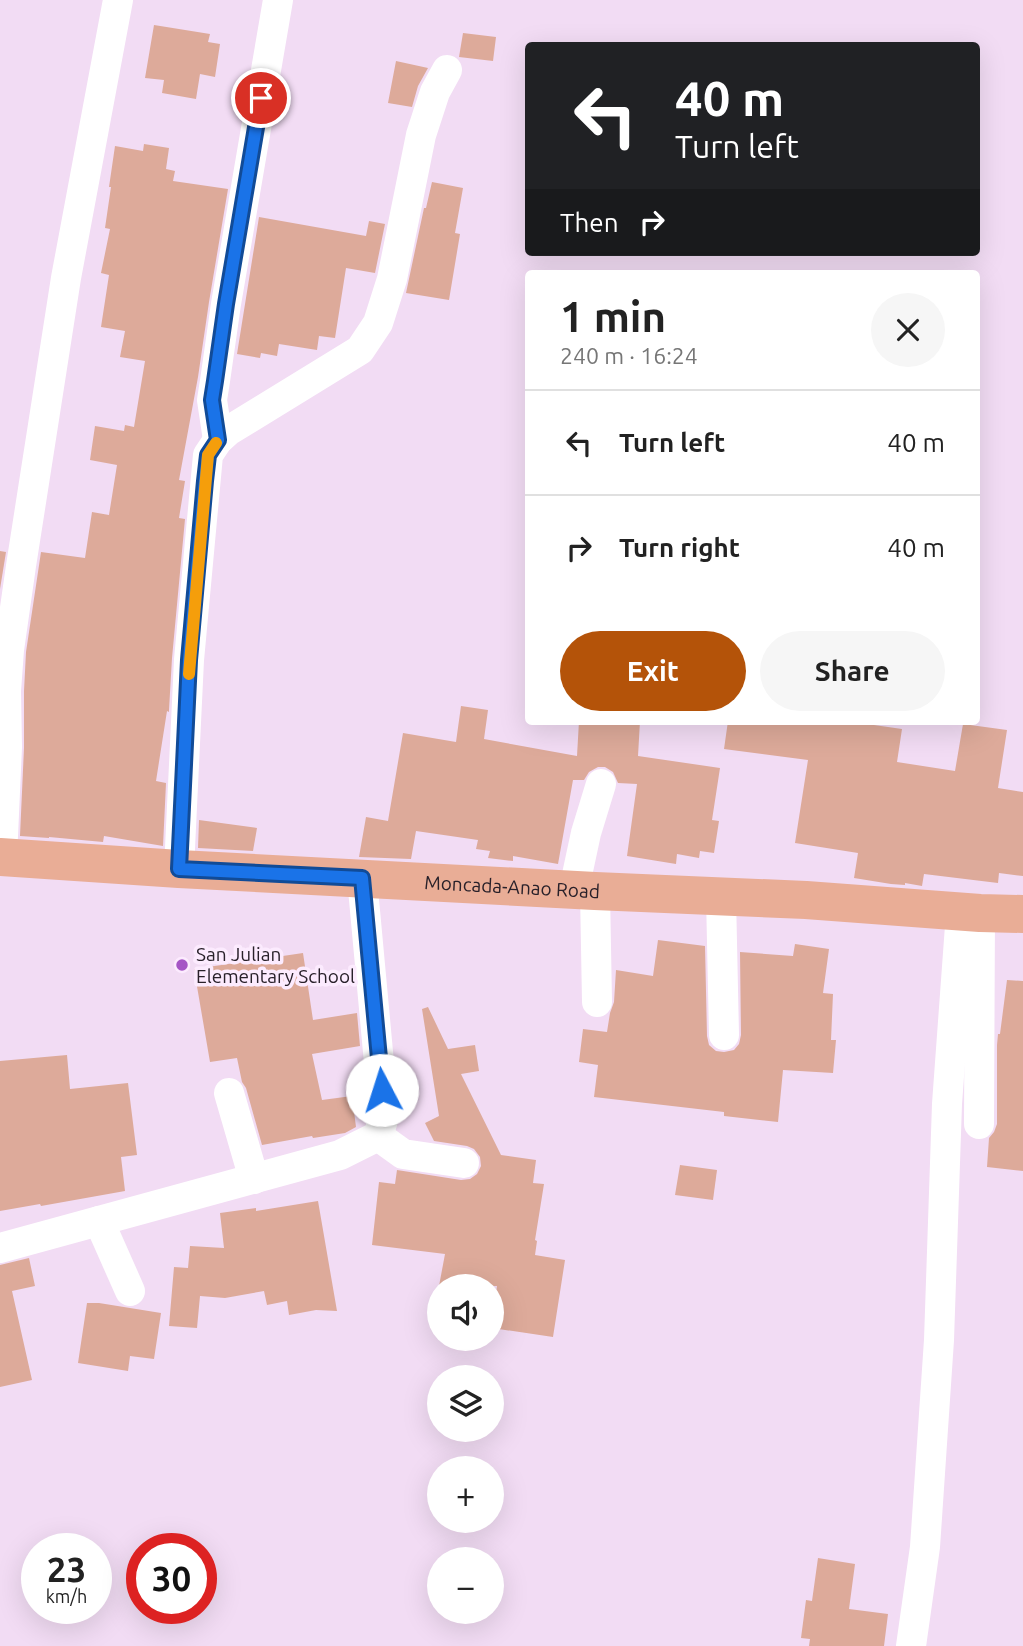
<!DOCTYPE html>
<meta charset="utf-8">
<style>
:root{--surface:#fff;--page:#f6f6f6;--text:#222;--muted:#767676;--line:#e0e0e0;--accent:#b45309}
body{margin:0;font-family:Ubuntu,sans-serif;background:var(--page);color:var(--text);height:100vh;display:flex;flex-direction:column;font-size:26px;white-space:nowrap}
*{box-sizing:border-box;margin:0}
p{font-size:23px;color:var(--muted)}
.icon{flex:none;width:38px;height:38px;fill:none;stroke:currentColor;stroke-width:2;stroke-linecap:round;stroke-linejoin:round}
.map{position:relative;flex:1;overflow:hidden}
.details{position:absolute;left:525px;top:270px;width:455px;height:455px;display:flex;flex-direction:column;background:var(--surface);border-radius:7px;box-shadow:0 7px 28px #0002}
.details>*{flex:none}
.guide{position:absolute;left:525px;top:42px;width:455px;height:214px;border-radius:7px;box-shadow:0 7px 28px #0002;background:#202124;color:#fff;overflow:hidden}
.fabs{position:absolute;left:427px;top:1274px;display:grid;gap:14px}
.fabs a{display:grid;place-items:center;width:77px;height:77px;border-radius:50%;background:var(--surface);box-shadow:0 7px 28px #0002;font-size:35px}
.speed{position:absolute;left:21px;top:1533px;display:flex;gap:14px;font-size:35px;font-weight:700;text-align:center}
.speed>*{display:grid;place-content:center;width:91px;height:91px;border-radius:50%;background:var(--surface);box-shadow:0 7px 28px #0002;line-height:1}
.speed small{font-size:18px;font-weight:400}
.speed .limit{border:10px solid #d22;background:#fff;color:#111}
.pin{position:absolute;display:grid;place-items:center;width:60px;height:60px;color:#fff;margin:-30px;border:4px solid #fff;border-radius:50%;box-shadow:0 2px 7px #0007}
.me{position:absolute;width:77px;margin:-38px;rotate:355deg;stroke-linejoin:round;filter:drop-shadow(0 0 5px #0008)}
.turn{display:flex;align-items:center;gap:24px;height:147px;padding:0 35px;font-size:32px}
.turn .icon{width:91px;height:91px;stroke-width:2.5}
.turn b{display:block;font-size:49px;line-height:60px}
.then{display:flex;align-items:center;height:66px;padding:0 35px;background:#0003;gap:14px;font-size:26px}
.round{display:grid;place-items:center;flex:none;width:74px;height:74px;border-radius:37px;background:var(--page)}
.overview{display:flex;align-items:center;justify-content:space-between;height:119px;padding:0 35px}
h1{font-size:42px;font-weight:700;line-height:52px}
.cta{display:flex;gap:14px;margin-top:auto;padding:14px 35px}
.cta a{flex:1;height:80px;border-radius:42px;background:var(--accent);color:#fff;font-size:28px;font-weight:700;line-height:80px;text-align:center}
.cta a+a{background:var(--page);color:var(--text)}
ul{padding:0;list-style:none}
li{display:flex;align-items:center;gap:21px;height:105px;padding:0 35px;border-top:2px solid var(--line)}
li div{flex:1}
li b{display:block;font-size:26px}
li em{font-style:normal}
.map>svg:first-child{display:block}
</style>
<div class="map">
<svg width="1023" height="1646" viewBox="0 0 1023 1646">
<rect width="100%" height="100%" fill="#f2dcf4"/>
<g fill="#ddaa9a">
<path d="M 154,25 L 210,34 L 208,42 L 220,44 L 215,77 L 200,74 L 196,99 L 162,93 L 164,80 L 145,78 Z"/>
<path d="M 463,33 L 496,37 L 493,61 L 459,57 Z"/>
<path d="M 396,61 L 428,68 L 418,86 L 412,107 L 388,103 Z"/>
<path d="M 144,144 L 169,148 L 166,169 L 175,171 L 173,181 L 228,189 L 209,302 L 198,377 L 179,480 L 185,481 L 179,518 L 185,519 L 172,658 L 169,710 L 169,712 L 167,711 L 156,781 L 166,783 L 163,846 L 104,836 L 103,842 L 49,837 L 49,838 L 20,836 L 24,748 L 24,691 L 26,652 L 41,552 L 85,558 L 92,512 L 109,515 L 117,465 L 90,460 L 95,426 L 124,431 L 125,425 L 134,427 L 145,361 L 120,357 L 125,331 L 101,327 L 109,275 L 101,273 L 110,229 L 105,228 L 111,187 L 109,187 L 115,146 L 143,151 Z"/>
<path d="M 432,182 L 463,188 L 455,233 L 460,234 L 449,300 L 406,293 L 424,208 L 426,208 Z"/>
<path d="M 259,217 L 366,236 L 369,221 L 385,224 L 375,273 L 346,268 L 335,338 L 319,336 L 317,350 L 279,344 L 277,356 L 261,353 L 260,358 L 237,354 Z"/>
<path d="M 0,551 L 6,552 L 0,589 Z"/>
<path d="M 461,706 L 488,710 L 484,739 L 577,756 L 579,721 L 640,721 L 638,756 L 720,768 L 712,820 L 719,821 L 714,853 L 700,851 L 699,858 L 677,854 L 676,864 L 627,856 L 637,784 L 618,783 L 613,772 L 605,767 L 598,767 L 589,772 L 584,780 L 573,780 L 558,864 L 513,856 L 513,861 L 488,858 L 490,851 L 476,849 L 478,840 L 416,831 L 411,859 L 359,857 L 366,817 L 388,821 L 403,733 L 456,742 Z"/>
<path d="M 728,721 L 868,721 L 867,724 L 902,729 L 897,762 L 955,771 L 963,724 L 1007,730 L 998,788 L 1023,792 L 1023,876 L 999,873 L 998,883 L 924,874 L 922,886 L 905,883 L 905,885 L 891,884 L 854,878 L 858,853 L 795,843 L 808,760 L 724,749 Z"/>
<path d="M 199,820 L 257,828 L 253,851 L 198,848 Z"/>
<path d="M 658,940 L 705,946 L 707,1036 L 709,1045 L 716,1051 L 724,1052 L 734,1050 L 739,1044 L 741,1035 L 740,952 L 793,956 L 795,944 L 829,949 L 823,993 L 833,994 L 831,1040 L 836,1040 L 833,1073 L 783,1070 L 778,1122 L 724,1116 L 724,1112 L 594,1097 L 598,1065 L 579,1062 L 583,1029 L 607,1032 L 610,1013 L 614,1002 L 616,970 L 653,976 Z"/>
<path d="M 303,953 L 313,1020 L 357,1013 L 360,1046 L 312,1054 L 322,1100 L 352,1096 L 356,1127 L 345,1133 L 313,1138 L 312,1136 L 262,1145 L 246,1088 L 242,1082 L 237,1058 L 210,1062 L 194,969 Z"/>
<path d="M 1007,980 L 1023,981 L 1023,1171 L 987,1167 L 989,1138 L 994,1132 L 997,1124 L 997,1045 L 998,1034 L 1000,1034 Z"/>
<path d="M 428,1007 L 448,1049 L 475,1045 L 479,1071 L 461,1074 L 501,1155 L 536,1160 L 533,1183 L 544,1184 L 535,1240 L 537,1241 L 535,1255 L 565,1260 L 553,1337 L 492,1328 L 497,1286 L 439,1286 L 445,1254 L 372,1245 L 379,1182 L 395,1184 L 397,1170 L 461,1180 L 470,1179 L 477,1174 L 481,1166 L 480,1157 L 474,1149 L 467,1146 L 434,1141 L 425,1123 L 439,1116 L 422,1009 Z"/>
<path d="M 67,1055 L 70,1089 L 128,1083 L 137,1155 L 121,1157 L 125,1191 L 41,1206 L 40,1204 L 0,1211 L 0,1061 Z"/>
<path d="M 680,1165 L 717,1170 L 713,1200 L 675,1195 Z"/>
<path d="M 318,1201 L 337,1311 L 316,1310 L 289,1315 L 287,1301 L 267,1305 L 264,1291 L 225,1298 L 200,1296 L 197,1328 L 169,1326 L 174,1267 L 188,1268 L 190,1246 L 224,1248 L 220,1213 L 256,1208 L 256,1211 Z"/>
<path d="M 29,1258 L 35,1286 L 12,1291 L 32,1380 L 0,1387 L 0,1265 Z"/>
<path d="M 87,1303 L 99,1303 L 161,1313 L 154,1359 L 130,1356 L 128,1371 L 78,1363 Z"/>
<path d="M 818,1558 L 855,1564 L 849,1609 L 888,1614 L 884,1646 L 809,1646 L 810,1639 L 801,1638 L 806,1600 L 812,1601 Z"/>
</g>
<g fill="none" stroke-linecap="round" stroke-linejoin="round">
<g stroke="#fff" stroke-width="30">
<path d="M 218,440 L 212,400 L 215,381 L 226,304 L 278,0"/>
<path d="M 2,858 L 7,747 L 6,691 L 9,650 L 21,566 L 66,278 L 118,0"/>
<path d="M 179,869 L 189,660 L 208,455 L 218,440 L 228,431 L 360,350 L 378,323 L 392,279 L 421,135 L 435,92 L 447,70"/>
<path d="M 574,889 L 586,833 L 601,784"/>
<path d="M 595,891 L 597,1002"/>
<path d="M 721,896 L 724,1035"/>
<path d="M 229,1093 L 254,1179"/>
<path d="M 979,1124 L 980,913"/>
<path d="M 378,1136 L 403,1154 L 464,1163"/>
<path d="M 99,1221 L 130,1291"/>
<path d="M 0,1248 L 340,1155 L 378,1136 L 384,1117 L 362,878"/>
<path d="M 911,1646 L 925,1547 L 939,1340 L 947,1104 L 961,912"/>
</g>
<path stroke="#e9ad96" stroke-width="38" id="s1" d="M 0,857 L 179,869 L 595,891 L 806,900 L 980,913 L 1023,914"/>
</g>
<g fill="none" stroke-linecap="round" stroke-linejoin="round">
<defs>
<path id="route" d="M 261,98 L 226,304 L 215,381 L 212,400 L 218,440 L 208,455 L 205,481 L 189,660 L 179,869 L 362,878 L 382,1090"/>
</defs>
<use href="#route" stroke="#114b97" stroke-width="18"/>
<use href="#route" stroke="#1a73e8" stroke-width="12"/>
<path stroke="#f59e0b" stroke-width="12" d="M 189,674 L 208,455 L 216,443"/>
</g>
<circle fill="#a555c5" stroke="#fcebfe" stroke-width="2.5" cx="182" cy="965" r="7"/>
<g text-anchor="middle" stroke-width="7" stroke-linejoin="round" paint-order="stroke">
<g font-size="19" fill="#29212a" stroke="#fcebfe">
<text dy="7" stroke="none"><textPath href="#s1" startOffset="513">Moncada-Anao Road</textPath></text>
</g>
<g font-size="19" fill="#29212a" stroke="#fcebfe" text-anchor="start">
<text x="196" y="961">San Julian<tspan x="196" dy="22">Elementary School</tspan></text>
</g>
</g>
</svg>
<div class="fabs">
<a><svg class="icon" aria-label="sound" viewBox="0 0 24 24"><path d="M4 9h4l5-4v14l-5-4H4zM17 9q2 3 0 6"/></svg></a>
<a><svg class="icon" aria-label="layers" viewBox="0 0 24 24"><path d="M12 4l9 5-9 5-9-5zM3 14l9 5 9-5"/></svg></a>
<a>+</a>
<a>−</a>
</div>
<div class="speed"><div>23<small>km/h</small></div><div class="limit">30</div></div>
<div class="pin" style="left:261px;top:98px;background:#d93025"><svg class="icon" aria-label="arrive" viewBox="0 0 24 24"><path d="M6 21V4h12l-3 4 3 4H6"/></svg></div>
<svg class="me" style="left:382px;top:1090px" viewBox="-20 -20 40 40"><circle r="19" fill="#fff"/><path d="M0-13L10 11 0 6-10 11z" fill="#1a73e8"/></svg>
<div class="guide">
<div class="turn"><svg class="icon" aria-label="left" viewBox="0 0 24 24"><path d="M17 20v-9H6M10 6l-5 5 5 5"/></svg><div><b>40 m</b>Turn left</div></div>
<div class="then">Then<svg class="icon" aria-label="right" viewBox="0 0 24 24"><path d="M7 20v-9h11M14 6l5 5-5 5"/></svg></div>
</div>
<section class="details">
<div class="overview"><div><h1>1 min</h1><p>240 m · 16:24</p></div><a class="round"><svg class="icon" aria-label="close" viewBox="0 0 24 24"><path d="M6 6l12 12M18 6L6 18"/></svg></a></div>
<ul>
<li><svg class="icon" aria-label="left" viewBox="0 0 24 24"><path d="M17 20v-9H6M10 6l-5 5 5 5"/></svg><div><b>Turn left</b></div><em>40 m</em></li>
<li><svg class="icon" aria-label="right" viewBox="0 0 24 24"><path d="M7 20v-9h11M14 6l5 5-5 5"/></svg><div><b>Turn right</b></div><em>40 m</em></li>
</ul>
<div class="cta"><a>Exit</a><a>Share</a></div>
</section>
</div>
